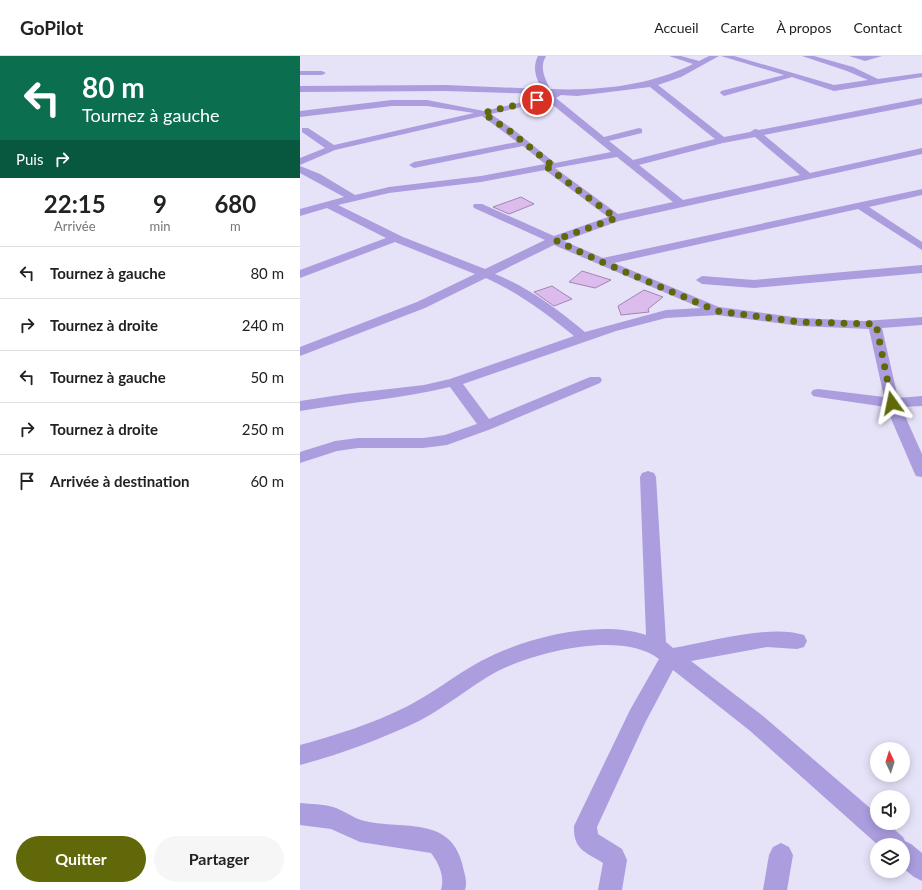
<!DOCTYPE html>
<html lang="fr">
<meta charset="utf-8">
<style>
:root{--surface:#fff;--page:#f6f6f6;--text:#222;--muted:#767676;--line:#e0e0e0;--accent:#616809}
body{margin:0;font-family:Lato,sans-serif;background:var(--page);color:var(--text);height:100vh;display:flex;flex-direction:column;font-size:15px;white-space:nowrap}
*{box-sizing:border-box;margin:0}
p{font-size:13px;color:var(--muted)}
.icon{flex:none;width:22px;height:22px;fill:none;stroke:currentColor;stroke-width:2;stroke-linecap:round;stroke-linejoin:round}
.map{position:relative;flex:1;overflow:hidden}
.details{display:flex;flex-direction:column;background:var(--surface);width:300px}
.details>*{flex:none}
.top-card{background:#0b6e4f;color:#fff;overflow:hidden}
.needle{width:26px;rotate:356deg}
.controls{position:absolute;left:570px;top:686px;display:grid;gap:8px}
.controls a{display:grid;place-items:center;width:40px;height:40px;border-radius:50%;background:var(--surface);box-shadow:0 2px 10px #0003;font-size:20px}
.pin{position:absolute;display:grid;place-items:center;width:34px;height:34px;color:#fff;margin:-17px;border:2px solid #fff;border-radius:50%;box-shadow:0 1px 4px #0007}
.me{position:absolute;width:44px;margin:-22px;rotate:348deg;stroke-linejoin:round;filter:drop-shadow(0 0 3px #0008)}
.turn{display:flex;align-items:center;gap:14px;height:84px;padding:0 16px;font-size:18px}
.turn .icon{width:52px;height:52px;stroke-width:2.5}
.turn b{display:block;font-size:28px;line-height:34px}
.then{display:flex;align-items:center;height:38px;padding:0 16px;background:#0003;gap:8px;font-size:15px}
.eta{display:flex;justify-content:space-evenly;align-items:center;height:68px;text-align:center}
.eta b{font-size:24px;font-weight:700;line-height:28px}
.button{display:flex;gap:8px;margin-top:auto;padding:8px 16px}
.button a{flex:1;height:46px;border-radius:24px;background:var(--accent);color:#fff;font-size:16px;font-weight:700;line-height:46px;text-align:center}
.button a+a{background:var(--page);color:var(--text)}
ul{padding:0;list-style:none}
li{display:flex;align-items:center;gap:12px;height:52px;padding:0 16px;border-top:1px solid var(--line)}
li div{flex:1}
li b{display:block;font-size:15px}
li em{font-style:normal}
header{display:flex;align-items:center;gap:24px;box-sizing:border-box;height:56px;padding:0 20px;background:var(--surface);border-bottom:1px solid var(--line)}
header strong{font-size:19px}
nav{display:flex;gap:22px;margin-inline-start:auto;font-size:14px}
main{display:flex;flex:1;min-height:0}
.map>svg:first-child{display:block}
</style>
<header>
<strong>GoPilot</strong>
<nav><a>Accueil</a><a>Carte</a><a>À propos</a><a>Contact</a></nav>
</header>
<main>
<section class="details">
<div class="top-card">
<div class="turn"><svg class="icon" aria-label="left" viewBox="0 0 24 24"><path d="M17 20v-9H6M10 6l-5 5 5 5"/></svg><div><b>80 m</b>Tournez à gauche</div></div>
<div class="then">Puis<svg class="icon" aria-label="right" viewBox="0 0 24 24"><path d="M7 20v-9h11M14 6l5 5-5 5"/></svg></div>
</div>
<div class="eta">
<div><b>22:15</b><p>Arrivée</p></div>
<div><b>9</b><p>min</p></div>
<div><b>680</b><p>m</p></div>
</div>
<ul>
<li><svg class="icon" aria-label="left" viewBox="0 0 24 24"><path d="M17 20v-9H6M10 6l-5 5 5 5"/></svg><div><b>Tournez à gauche</b></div><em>80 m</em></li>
<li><svg class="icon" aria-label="right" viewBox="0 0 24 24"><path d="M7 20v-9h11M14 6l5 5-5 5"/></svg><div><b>Tournez à droite</b></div><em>240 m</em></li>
<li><svg class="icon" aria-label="left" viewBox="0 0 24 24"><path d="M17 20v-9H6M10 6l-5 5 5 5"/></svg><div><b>Tournez à gauche</b></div><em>50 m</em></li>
<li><svg class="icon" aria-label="right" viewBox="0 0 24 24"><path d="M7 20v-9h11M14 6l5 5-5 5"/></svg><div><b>Tournez à droite</b></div><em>250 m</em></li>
<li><svg class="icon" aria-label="arrive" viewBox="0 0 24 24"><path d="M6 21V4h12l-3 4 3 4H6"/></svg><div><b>Arrivée à destination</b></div><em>60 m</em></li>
</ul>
<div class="button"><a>Quitter</a><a>Partager</a></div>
</section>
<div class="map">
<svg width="622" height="834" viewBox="0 0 622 834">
<rect width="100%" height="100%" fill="#e6e2f8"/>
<g fill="#dcbcec" stroke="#a385b2">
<path d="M 221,141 L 234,148 L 209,158 L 193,151 Z"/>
<path d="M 282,215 L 311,224 L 295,232 L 269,226 Z"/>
<path d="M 252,230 L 261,236 L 272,243 L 254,250 L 234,236 Z"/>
<path d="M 344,234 L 363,241 L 348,253 L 349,256 L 321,259 L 318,250 Z"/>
</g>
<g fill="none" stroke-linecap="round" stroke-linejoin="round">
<g fill="#ac9ddf" fill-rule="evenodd">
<path d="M 238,0 L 246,0 C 239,12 245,22 250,33 C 298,35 349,30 393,8 L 369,0 L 381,0 L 399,5 L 409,0 L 419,0 L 381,21 L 358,29 L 424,81 L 450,76 L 455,73 L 459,74 L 622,42 L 622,48 L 464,79 L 510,117 L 622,92 L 622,98 L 319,165 L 264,185 L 303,202 L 622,133 L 622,139 L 569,151 L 622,186 L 622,194 L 558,153 L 314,207 L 419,251 L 500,262 L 564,265 L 622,261 L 622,269 L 582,272 L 598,342 L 622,340 L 622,350 L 601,351 L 622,398 L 622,421 L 616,420 L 614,416 L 586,351 L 518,341 L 513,340 L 511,337 L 513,334 L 518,333 L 584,341 L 569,273 L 500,270 L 417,259 L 366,262 L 316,275 L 163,328 L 189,363 L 290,321 L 300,321 L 302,324 L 300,327 L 191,373 L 147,389 L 123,392 L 58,392 L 37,395 L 0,407 L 0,396 L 35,385 L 58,382 L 123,382 L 145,379 L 177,368 L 150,331 C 101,343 50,346 0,355 L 0,345 L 46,338 L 124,329 L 150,323 L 274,280 C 246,257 219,237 186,222 L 125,252 L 0,300 L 0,291 L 117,246 L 175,218 L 95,186 L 0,222 L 0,214 L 86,182 L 27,152 L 0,160 L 0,153 L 44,141 L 0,117 L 0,110 L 20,118 L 55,139 L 89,131 L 181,120 L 245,108 L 223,90 L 114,112 L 109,109 L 114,106 L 217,86 L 182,60 L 35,94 L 0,109 L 0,102 L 25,92 L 2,76 L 2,72 L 8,72 L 34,89 L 174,57 L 127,50 L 92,50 L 0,61 L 0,55 L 92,44 L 127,44 L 184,55 L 245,41 L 244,38 L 145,35 L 0,36 L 0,30 L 145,29 L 242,33 C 236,22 232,12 238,0 ZM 350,31 L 415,83 L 333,104 L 309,85 L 342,77 L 342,73 L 339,72 L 304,81 L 256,42 L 261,39 L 277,40 ZM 248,45 L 311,96 L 255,107 L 214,74 L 191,58 ZM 455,81 L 500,119 L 383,144 L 339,109 L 423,87 ZM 317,101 L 373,146 L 318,158 L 255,112 ZM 245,114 L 308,161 L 254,180 L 182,148 L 174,148 L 173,150 L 174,152 L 245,184 L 185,213 L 103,181 L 38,149 L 89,137 L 181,126 ZM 254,189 L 401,252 L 366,254 L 285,276 C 257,253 230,232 195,218 Z"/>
<path d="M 421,0 L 434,0 L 534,29 L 568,24 L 547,15 L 502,0 L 514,0 L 553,11 L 578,23 L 622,17 L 622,21 L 534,35 L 492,21 L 424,40 L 420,37 L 421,35 L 484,19 Z"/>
<path d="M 549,0 L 582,0 L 565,5 Z"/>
<path d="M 0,15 L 22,15 L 26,17 L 22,19 L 0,19 Z"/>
<path d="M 622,209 L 622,217 L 454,232 L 402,228 L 396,224 L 402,220 L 454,224 Z"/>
<path d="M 348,415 L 354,417 L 356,421 L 366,586 L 373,592 C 410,586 469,568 504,579 L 507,585 L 504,591 L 497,593 L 467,591 L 391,605 L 463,660 L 577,758 L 577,767 L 587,767 L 603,781 L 605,785 L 611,788 L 622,797 L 622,825 L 614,821 L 603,812 L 603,789 L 578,789 L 449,674 L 373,614 L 345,667 L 297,771 L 298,778 L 322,793 L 327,804 L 322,834 L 298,834 L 303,807 C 286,796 273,794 274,770 L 330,654 L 359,603 C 322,574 235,596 196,616 C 169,631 146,651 119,665 C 81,683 41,698 0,709 L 0,689 C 36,679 72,668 106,651 C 132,638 155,619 181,605 C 224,582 298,563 346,579 L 340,421 L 342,417 Z"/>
<path d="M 0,747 C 11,748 23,748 33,751 C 43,754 52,761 61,764 C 99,775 149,758 162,807 C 164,817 168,825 165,834 L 141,834 C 145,821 139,807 131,797 L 60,786 L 31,773 L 0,769 Z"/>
<path d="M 481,787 L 489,791 L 493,799 L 487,834 L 463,834 L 469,799 L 473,791 Z"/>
</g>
</g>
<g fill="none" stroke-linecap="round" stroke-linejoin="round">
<path stroke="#616809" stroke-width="7" stroke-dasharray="0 12.6" d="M 237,44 L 183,57 L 211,76 L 253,110 L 247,111 L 316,162 L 255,184 L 302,206 L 417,255 L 500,266 L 576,268 L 592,347"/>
</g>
</svg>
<div class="controls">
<a><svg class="needle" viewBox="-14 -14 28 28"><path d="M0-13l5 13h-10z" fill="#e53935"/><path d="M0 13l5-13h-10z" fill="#767676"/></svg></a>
<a><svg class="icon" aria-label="sound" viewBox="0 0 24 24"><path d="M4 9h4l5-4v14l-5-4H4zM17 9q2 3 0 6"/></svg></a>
<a><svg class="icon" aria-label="layers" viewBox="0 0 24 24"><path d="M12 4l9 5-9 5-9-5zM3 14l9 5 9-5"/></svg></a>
</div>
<div class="pin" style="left:237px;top:44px;background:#d93025"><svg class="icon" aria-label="arrive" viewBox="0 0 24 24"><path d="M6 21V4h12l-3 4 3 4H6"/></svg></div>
<svg class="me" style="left:592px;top:347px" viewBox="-20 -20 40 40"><path d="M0-17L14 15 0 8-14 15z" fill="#616809" stroke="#fff" stroke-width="4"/></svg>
</div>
</main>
